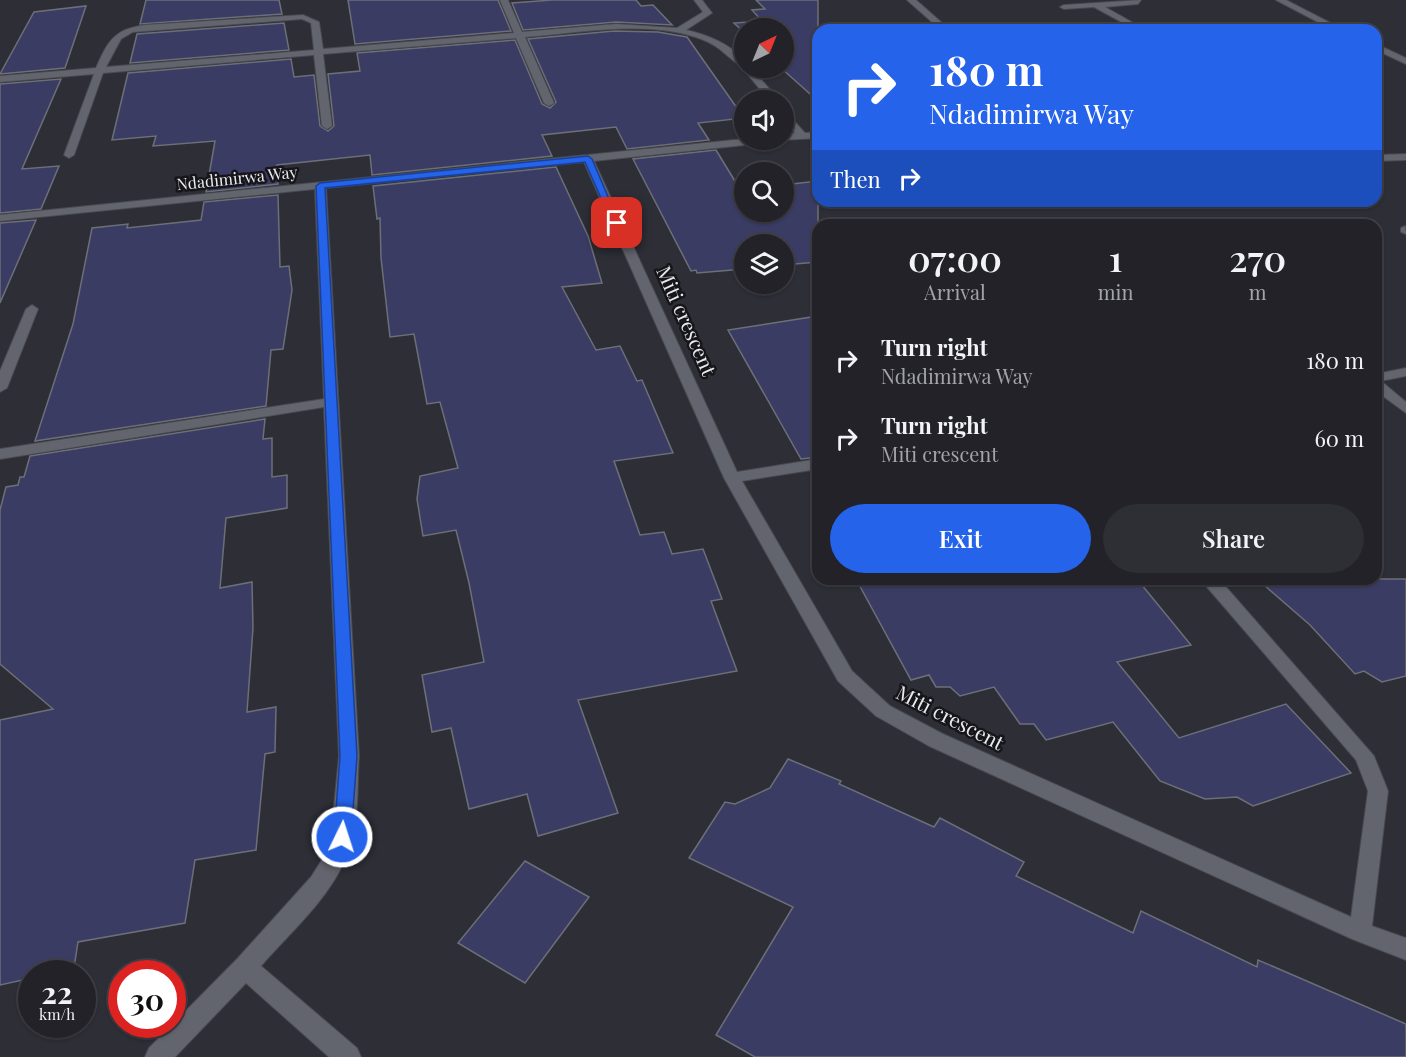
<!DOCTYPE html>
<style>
:root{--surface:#222228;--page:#2e2f34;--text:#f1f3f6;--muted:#a2a4a8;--line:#3f3f45;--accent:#2563eb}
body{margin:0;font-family:"Playfair Display",serif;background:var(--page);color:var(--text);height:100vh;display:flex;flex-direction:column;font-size:22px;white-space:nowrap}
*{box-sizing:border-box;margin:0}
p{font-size:20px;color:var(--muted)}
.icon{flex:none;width:33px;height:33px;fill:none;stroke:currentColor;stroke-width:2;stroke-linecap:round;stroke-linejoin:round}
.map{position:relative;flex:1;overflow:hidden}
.side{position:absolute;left:812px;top:219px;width:570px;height:366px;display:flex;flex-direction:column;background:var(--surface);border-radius:18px;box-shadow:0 2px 4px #0004,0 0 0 2px var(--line)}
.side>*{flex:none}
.hud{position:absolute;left:812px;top:24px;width:570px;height:183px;border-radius:18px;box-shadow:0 2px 4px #0004,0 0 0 2px var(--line);background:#2563eb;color:#fff;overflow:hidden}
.needle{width:39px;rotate:43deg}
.tools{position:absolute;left:734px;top:18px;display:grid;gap:12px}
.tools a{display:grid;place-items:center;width:60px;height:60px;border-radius:50%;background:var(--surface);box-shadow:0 2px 4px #0004,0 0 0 2px var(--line);font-size:30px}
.speed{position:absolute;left:18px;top:960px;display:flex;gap:12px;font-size:30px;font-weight:700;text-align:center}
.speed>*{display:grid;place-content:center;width:78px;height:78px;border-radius:50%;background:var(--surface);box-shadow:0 2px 4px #0004,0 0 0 2px var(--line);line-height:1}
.speed small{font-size:15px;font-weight:400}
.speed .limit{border:9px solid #d22;background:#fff;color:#111}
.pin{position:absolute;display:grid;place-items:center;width:51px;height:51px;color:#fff;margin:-26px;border-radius:12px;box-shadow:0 3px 9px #0006}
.me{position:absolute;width:66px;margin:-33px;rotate:4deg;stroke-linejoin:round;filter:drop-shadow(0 0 4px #0008)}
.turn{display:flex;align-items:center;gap:21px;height:126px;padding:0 18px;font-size:27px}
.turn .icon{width:78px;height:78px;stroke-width:2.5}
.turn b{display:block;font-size:42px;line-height:51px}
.then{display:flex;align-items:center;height:57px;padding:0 18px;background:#0003;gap:12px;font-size:22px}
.eta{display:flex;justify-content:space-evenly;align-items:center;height:102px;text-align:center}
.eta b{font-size:36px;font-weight:600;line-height:42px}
.button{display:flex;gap:12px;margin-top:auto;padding:12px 18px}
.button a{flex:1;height:69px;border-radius:36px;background:var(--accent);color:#fff;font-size:24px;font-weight:600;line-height:69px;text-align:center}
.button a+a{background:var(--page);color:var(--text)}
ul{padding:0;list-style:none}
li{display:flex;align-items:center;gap:18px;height:78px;padding:0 18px}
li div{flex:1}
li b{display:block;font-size:22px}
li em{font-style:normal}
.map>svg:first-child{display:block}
</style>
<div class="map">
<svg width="1406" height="1057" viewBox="0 0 1406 1057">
<rect width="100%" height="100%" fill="#2d2e36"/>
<g fill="#3a3c64" stroke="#6d6f78" stroke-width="1.5">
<path d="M 146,0 L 279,0 L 282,14 L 140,24 Z"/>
<path d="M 348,0 L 498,0 L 511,31 L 355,44 Z"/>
<path d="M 552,0 L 636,0 L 641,6 L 653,5 L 672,25 L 616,22 L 523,30 L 512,3 Z"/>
<path d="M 756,0 L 818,0 L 818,101 L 781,68 L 783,28 L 744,28 L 744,32 L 734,23 L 762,21 L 752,10 L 765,9 Z"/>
<path d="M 86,6 L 65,68 L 0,74 L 34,12 Z"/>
<path d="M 284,23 L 289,50 L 130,63 L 137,34 Z"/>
<path d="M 614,31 L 658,32 L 687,37 L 744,118 L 698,123 L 709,140 L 627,149 L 616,127 L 542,135 L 552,156 L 372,175 L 370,155 L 277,165 L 278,184 L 206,192 L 215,141 L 153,146 L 156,136 L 112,140 L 128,73 L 291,59 L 294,77 L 314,75 L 320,126 L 328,131 L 334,126 L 328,74 L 360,71 L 357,53 L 515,40 L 542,104 L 550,108 L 556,102 L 528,39 Z"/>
<path d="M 61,79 L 22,169 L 59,166 L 41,209 L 0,213 L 0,84 Z"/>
<path d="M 716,150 L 741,191 L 744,190 L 744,212 L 783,212 L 783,185 L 818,181 L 818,262 L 783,265 L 783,244 L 744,244 L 744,269 L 697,273 L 696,270 L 691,271 L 633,159 Z"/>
<path d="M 556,167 L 588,236 L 602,283 L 562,287 L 596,350 L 620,346 L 637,381 L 642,380 L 673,453 L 614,461 L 640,535 L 664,532 L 672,554 L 703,549 L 722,599 L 711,601 L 737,671 L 578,700 L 618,813 L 538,836 L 527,794 L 469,809 L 451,728 L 432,732 L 422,675 L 484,662 L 469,583 L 456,530 L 423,536 L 417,499 L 420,476 L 458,468 L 440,402 L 427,404 L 414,334 L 390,337 L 381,258 L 380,218 L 377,219 L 373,186 Z"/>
<path d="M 278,195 L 280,267 L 289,266 L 292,290 L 283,349 L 271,350 L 266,406 L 35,441 L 73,324 L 92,228 L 128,224 L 127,228 L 201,220 L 204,202 Z"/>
<path d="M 36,220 L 0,303 L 0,223 Z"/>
<path d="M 818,316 L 818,457 L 801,459 L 728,330 Z"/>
<path d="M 265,419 L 263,439 L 272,438 L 272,477 L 287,475 L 287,508 L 226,518 L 220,588 L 252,582 L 253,628 L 247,712 L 276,707 L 275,752 L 265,754 L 256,850 L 195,860 L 185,923 L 78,942 L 74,968 L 51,974 L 32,974 L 32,978 L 0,985 L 0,720 L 53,709 L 0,664 L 0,510 L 6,487 L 18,485 L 20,477 L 24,477 L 30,456 Z"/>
<path d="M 856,579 L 1137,579 L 1191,645 L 1117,662 L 1179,738 L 1286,704 L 1351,773 L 1253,806 L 1237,797 L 1205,799 L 1160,781 L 1113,722 L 1046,740 L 1034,724 L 1020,724 L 994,687 L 960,696 L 950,687 L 936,687 L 929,675 L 911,680 Z"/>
<path d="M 1257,579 L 1406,579 L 1406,676 L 1382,682 L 1364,671 L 1355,674 L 1310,625 Z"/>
<path d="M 788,759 L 841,781 L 839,784 L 934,827 L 940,818 L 1024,862 L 1016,876 L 1133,933 L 1141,911 L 1257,967 L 1258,960 L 1406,1024 L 1406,1057 L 755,1057 L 716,1035 L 793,907 L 689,858 L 725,802 L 735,804 L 770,788 Z"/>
<path d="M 525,861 L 589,897 L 525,983 L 458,943 Z"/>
</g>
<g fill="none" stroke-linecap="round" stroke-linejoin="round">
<defs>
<g id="minor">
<path d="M 500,0 L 508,0 L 522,32 L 616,24 L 677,28 L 703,12 L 694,0 L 702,0 L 712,13 L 686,30 C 709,35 727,43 744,59 L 744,68 L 751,68 L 779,100 L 769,100 L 744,70 L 743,67 C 728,59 721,46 701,39 C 647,19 581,33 525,37 L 554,103 L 549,106 L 544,103 L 516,38 L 323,54 L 332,126 L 327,129 L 322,126 L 314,55 L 103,73 L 74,155 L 69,158 L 64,155 L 94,74 L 0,82 L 0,76 L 96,68 C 108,41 114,29 145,25 L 303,15 L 319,22 L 323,49 L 514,33 ZM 302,19 L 311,23 L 314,50 L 106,67 L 121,39 L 133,32 Z"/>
<path d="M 907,0 L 916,0 L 950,30 L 941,30 Z"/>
<path d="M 1141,0 L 1138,4 L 1105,7 L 1146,30 L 1136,30 L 1094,7 L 1064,9 L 1060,7 L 1064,5 Z"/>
<path d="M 1276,0 L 1286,0 L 1344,30 L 1333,30 Z"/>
<path d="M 1376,44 L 1406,58 L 1406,64 L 1376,50 Z"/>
<path d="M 783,109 L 805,133 L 818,132 L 818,138 L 783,140 L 781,140 L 783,140 L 783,134 L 795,133 L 783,118 Z"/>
<path d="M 744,139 L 769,140 L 764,143 L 594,161 L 737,472 L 818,459 L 818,469 L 742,481 L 852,671 L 890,706 L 943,734 L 1351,917 L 1368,791 L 1356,760 L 1200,579 L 1219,579 L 1374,756 L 1388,791 L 1372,926 L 1406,938 L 1406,960 L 1352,939 L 929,746 L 876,716 L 838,681 L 724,478 L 584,162 L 326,188 L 359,756 C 357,783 359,813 352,839 C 340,890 294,928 261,966 L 357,1048 L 361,1057 L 329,1057 L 246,983 L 175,1057 L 145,1057 L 149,1048 L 237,959 L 311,877 L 325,855 L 331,837 L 339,756 L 324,407 L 0,459 L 0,449 L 324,399 L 315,189 L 0,221 L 0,215 Z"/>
<path d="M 1406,154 L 1406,160 L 1376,161 L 1376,155 Z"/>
<path d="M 905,220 L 913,225 L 901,225 L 901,221 Z"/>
<path d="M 1405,226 L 1406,234 L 1401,232 L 1401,228 Z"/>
<path d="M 32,305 L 38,309 L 7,388 L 0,392 L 0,371 L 26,309 Z"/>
<path d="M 1406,368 L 1406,376 L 1381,381 L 1406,402 L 1406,413 L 1376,391 L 1376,374 Z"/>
</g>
</defs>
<use href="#minor" stroke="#48494f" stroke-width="2"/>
<use href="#minor" fill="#63656e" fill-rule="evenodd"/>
</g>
<path fill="#2563eb" stroke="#184099" stroke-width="1.5" d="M 588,156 L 592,159 L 620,225 L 612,223 L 585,162 L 325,188 L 357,756 L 351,837 L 349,843 L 342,845 L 336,843 L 334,837 L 340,756 L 316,186 L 320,183 Z"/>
<g text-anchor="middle" stroke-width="5" stroke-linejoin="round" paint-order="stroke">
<g font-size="16" fill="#e9eaef" stroke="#16161a">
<text transform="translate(237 178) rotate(-6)" y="6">Ndadimirwa Way</text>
</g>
<g font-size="20" fill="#e9eaef" stroke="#16161a">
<text transform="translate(686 321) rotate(66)" y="7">Miti crescent</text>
<text transform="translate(950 718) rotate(27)" y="7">Miti crescent</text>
</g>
</g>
</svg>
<div class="tools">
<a><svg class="needle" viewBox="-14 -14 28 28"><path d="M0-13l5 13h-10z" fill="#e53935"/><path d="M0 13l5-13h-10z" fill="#a2a4a8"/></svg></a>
<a><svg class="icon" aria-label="sound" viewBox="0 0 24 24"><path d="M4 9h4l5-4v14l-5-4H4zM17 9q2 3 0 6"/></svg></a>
<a><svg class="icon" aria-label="search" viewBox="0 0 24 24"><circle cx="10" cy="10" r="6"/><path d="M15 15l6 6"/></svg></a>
<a><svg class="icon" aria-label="layers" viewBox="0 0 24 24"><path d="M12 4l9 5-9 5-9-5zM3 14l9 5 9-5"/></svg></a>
</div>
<div class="speed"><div>22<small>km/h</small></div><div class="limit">30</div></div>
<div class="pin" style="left:617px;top:223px;background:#d93025"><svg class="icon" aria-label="arrive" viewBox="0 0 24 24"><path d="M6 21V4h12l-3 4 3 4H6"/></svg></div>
<svg class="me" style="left:342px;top:837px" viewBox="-20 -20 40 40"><circle r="17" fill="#2563eb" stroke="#fff" stroke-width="3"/><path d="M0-11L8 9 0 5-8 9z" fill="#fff"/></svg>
<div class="hud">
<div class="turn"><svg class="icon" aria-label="right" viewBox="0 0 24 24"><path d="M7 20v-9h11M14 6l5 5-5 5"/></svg><div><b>180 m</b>Ndadimirwa Way</div></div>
<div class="then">Then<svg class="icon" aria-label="right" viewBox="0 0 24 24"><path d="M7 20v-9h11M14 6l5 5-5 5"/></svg></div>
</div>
<section class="side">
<div class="eta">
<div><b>07:00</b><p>Arrival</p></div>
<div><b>1</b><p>min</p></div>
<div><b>270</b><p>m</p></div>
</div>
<ul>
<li><svg class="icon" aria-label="right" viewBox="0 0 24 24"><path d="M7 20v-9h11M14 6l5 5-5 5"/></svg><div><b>Turn right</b><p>Ndadimirwa Way</p></div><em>180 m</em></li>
<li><svg class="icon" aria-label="right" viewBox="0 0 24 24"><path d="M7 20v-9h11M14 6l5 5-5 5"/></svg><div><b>Turn right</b><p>Miti crescent</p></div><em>60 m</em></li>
</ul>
<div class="button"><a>Exit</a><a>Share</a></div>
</section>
</div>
